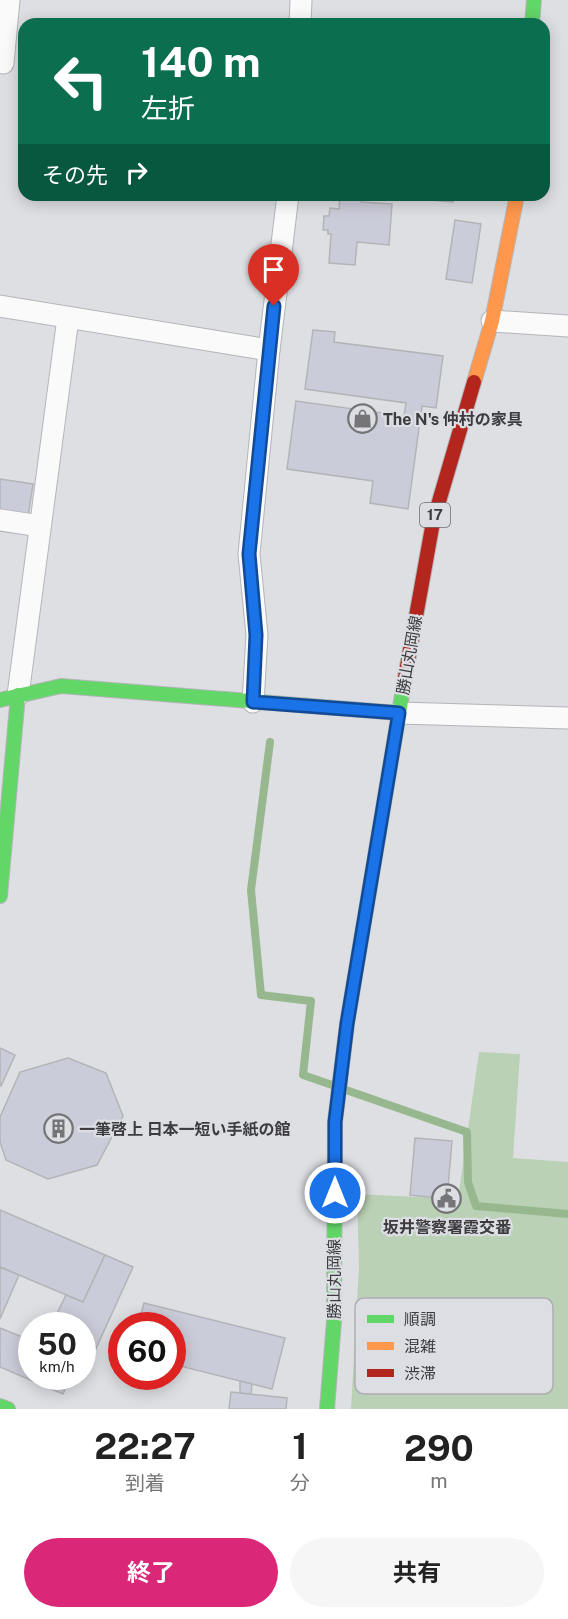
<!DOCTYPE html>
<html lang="ja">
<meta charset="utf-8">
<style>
:root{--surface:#fff;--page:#f6f6f6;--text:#222;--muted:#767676;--accent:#db2777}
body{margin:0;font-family:"Public Sans","Noto Sans JP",sans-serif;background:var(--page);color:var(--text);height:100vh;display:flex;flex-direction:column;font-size:22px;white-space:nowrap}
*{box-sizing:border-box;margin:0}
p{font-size:20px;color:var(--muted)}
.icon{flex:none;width:33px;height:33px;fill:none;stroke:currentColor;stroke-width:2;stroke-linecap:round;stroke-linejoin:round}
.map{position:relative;height:1409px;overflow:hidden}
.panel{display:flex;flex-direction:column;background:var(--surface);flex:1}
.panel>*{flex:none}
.banner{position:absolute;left:18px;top:18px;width:532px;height:183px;border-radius:18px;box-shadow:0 3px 15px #0003;background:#0b6e4f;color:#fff;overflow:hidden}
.speed{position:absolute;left:18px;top:1312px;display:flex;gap:12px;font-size:30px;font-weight:700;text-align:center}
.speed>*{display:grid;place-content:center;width:78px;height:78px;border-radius:50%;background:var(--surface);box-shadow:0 3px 15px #0003;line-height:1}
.speed small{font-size:15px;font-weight:400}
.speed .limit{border:9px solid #d22;background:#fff;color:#111}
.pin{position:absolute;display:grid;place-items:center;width:51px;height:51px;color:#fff;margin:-62px -26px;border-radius:50% 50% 50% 0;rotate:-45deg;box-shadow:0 0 6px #0007}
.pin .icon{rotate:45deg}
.me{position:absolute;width:66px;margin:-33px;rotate:0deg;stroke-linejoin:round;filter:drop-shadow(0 0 4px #0008)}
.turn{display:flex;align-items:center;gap:21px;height:126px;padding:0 24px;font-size:27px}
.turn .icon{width:78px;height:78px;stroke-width:2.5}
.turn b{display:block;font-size:42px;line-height:51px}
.then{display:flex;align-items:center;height:57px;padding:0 24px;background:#0003;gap:12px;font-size:22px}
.eta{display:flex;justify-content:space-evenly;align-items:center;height:102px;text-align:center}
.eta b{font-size:36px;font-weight:700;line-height:42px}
.cta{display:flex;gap:12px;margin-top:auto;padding:12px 24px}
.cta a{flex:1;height:69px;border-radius:36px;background:var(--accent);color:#fff;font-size:24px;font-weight:700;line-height:69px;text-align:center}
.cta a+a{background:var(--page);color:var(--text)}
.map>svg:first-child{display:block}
</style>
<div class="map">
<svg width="568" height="1409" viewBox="0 0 568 1409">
<rect width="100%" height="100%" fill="#dedfe3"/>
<path fill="#bad1b5" d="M 479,1052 L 520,1054 L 513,1158 L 568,1162 L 568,1409 L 351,1409 L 359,1267 L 357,1194 L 458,1199 Z"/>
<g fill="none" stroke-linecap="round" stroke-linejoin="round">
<g stroke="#97b88e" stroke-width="8">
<path d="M 270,742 L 251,890 L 261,995 L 311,1001 L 303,1075 L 332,1085"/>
<path d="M 346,1090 L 467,1132 L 468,1182 L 476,1206 L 568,1214"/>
</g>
</g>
<g fill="#cbccd9" stroke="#b3b4b7" stroke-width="1.5">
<path d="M 340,195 L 361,195 L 361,202 L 392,204 L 389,245 L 357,242 L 355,265 L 329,263 L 331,234 L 328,234 L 328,230 L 323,230 L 324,216 L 329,216 L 330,208 L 339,209 Z"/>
<path d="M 369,195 L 454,195 L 453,202 Z"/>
<path d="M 455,220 L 481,224 L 472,283 L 446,279 Z"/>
<path d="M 313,330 L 335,332 L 334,342 L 443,356 L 436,408 L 422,406 L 408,509 L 370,503 L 373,481 L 287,469 L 296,401 L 404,416 L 406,403 L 305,389 Z"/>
<path d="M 0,479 L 33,484 L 28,517 L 0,513 Z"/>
<path d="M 0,1048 L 15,1055 L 1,1086 L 0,1086 Z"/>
<path d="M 68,1058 L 106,1073 L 123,1116 L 97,1165 L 48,1179 L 6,1160 L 0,1142 L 0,1117 L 20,1072 Z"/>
<path d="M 415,1138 L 452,1141 L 447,1199 L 410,1195 Z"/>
<path d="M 0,1210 L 105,1255 L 83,1302 L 0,1267 Z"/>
<path d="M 105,1255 L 133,1267 L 88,1366 L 82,1364 L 82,1326 L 51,1326 L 66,1295 L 83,1302 Z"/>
<path d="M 0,1267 L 19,1275 L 0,1319 Z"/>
<path d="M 144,1303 L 285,1338 L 272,1389 L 172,1364 L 172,1326 L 138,1326 Z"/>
<path d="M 0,1328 L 32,1341 L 32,1377 L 70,1377 L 63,1394 L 0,1367 Z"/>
<path d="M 240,1381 L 252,1384 L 251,1394 L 240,1393 Z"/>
<path d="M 231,1392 L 287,1398 L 286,1409 L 229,1409 Z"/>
</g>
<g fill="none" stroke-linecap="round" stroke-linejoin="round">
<defs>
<g id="street">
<path d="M 300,24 L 301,0"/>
<path d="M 0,62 L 3,63 L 9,0"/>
<path d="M 0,306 L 269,350"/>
<path d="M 492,321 L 568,326"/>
<path d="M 0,520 L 40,526"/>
<path d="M 18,695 L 68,318"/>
<path d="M 253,702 L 257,635 L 249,554 L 269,350 L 288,195"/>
<path d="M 399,713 L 568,718"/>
</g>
<g id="fast">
<path d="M 532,24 L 534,0"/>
<path d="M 0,700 L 61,686 L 399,713"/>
<path d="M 0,896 L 18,695"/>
<path d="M 0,1406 L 8,1409"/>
<path d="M 327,1409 L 334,1321 L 335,1122 L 347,1024 L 404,683"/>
</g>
<path id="slow" d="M 474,382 L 492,321 L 517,195"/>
<path id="jam" d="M 404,683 L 433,522 L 474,382"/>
</defs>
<use href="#street" stroke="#b4b5b8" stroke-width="23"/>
<use href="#fast" stroke="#b4b5b8" stroke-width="16"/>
<use href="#slow" stroke="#b4b5b8" stroke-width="16"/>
<use href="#jam" stroke="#b4b5b8" stroke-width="16"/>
<use href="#street" stroke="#fafafb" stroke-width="21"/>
<use href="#fast" stroke="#63d668" stroke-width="14"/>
<use href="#slow" stroke="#ff974d" stroke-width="14"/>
<use href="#jam" stroke="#b3261e" stroke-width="14"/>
</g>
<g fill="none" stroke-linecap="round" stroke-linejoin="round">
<defs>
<path id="route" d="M 274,306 L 249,554 L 256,635 L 253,702 L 399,713 L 347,1024 L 335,1122 L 335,1193"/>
</defs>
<use href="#route" stroke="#114b97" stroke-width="15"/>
<use href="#route" stroke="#1a73e8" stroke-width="10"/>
</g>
<defs>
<symbol id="shop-ring" viewBox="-11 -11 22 22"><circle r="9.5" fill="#dddee4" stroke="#757578" stroke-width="1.5"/><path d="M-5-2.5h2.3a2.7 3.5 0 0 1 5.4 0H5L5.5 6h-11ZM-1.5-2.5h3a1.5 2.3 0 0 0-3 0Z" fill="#757578"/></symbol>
<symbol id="building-ring" viewBox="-11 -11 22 22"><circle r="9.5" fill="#dddee4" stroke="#757578" stroke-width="1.5"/><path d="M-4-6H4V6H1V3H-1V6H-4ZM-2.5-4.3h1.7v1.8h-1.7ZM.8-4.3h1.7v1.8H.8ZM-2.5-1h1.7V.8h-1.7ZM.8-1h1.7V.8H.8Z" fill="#757578"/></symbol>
<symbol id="civic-ring" viewBox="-11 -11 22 22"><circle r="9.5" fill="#dddee4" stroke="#757578" stroke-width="1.5"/><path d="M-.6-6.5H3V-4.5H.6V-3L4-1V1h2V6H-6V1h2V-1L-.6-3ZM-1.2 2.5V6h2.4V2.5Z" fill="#757578"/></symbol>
</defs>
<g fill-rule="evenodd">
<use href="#shop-ring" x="346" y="402" width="33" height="33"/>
<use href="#building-ring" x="42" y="1112" width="33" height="33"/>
<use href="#civic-ring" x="430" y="1182" width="33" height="33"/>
</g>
<g text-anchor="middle" stroke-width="4.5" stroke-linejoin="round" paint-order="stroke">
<rect fill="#dddee4" stroke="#6c6d70" stroke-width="1.5" x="420" y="503" width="30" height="24" rx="4.5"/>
<g font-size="15" font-weight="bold" fill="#3c3c3f">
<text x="435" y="520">17</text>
</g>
<g font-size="16" font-weight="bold" fill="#3c3c3f" stroke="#dddee4" text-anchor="start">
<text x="383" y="425">The N's 仲村の家具</text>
<text x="79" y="1135">一筆啓上 日本一短い手紙の館</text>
<text x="447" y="1233" text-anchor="middle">坂井警察署霞交番</text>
</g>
<g font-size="16" fill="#3c3c3f" stroke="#dddee4">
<text transform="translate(409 655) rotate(-80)" y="6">勝山丸岡線</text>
<text transform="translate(334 1279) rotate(-90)" y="6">勝山丸岡線</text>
</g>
</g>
<rect x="355" y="1298" width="198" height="96" rx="9" fill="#dddee4" stroke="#adadb2" stroke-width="1.5"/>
<rect x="367" y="1315" width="27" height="8" fill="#63d668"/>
<rect x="367" y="1342" width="27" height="8" fill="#ff974d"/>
<rect x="367" y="1369" width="27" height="8" fill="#b3261e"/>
<g font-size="16" fill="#3c3c3f">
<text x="404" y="1325">順調</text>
<text x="404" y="1352">混雑</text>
<text x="404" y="1379">渋滞</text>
</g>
</svg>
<div class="speed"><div>50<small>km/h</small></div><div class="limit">60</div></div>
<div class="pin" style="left:274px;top:306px;background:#d93025"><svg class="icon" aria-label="arrive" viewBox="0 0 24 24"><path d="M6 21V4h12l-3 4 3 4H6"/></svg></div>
<svg class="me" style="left:335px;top:1193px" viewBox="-20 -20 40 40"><circle r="17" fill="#1a73e8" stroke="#fff" stroke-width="3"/><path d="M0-11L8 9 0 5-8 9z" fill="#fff"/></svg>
<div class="banner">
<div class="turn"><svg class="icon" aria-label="left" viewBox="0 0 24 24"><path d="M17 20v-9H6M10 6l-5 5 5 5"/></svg><div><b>140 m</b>左折</div></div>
<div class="then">その先<svg class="icon" aria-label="right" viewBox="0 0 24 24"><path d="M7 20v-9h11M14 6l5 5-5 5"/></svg></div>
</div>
</div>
<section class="panel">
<div class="eta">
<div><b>22:27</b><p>到着</p></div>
<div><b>1</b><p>分</p></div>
<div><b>290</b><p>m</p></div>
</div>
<div class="cta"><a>終了</a><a>共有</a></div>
</section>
